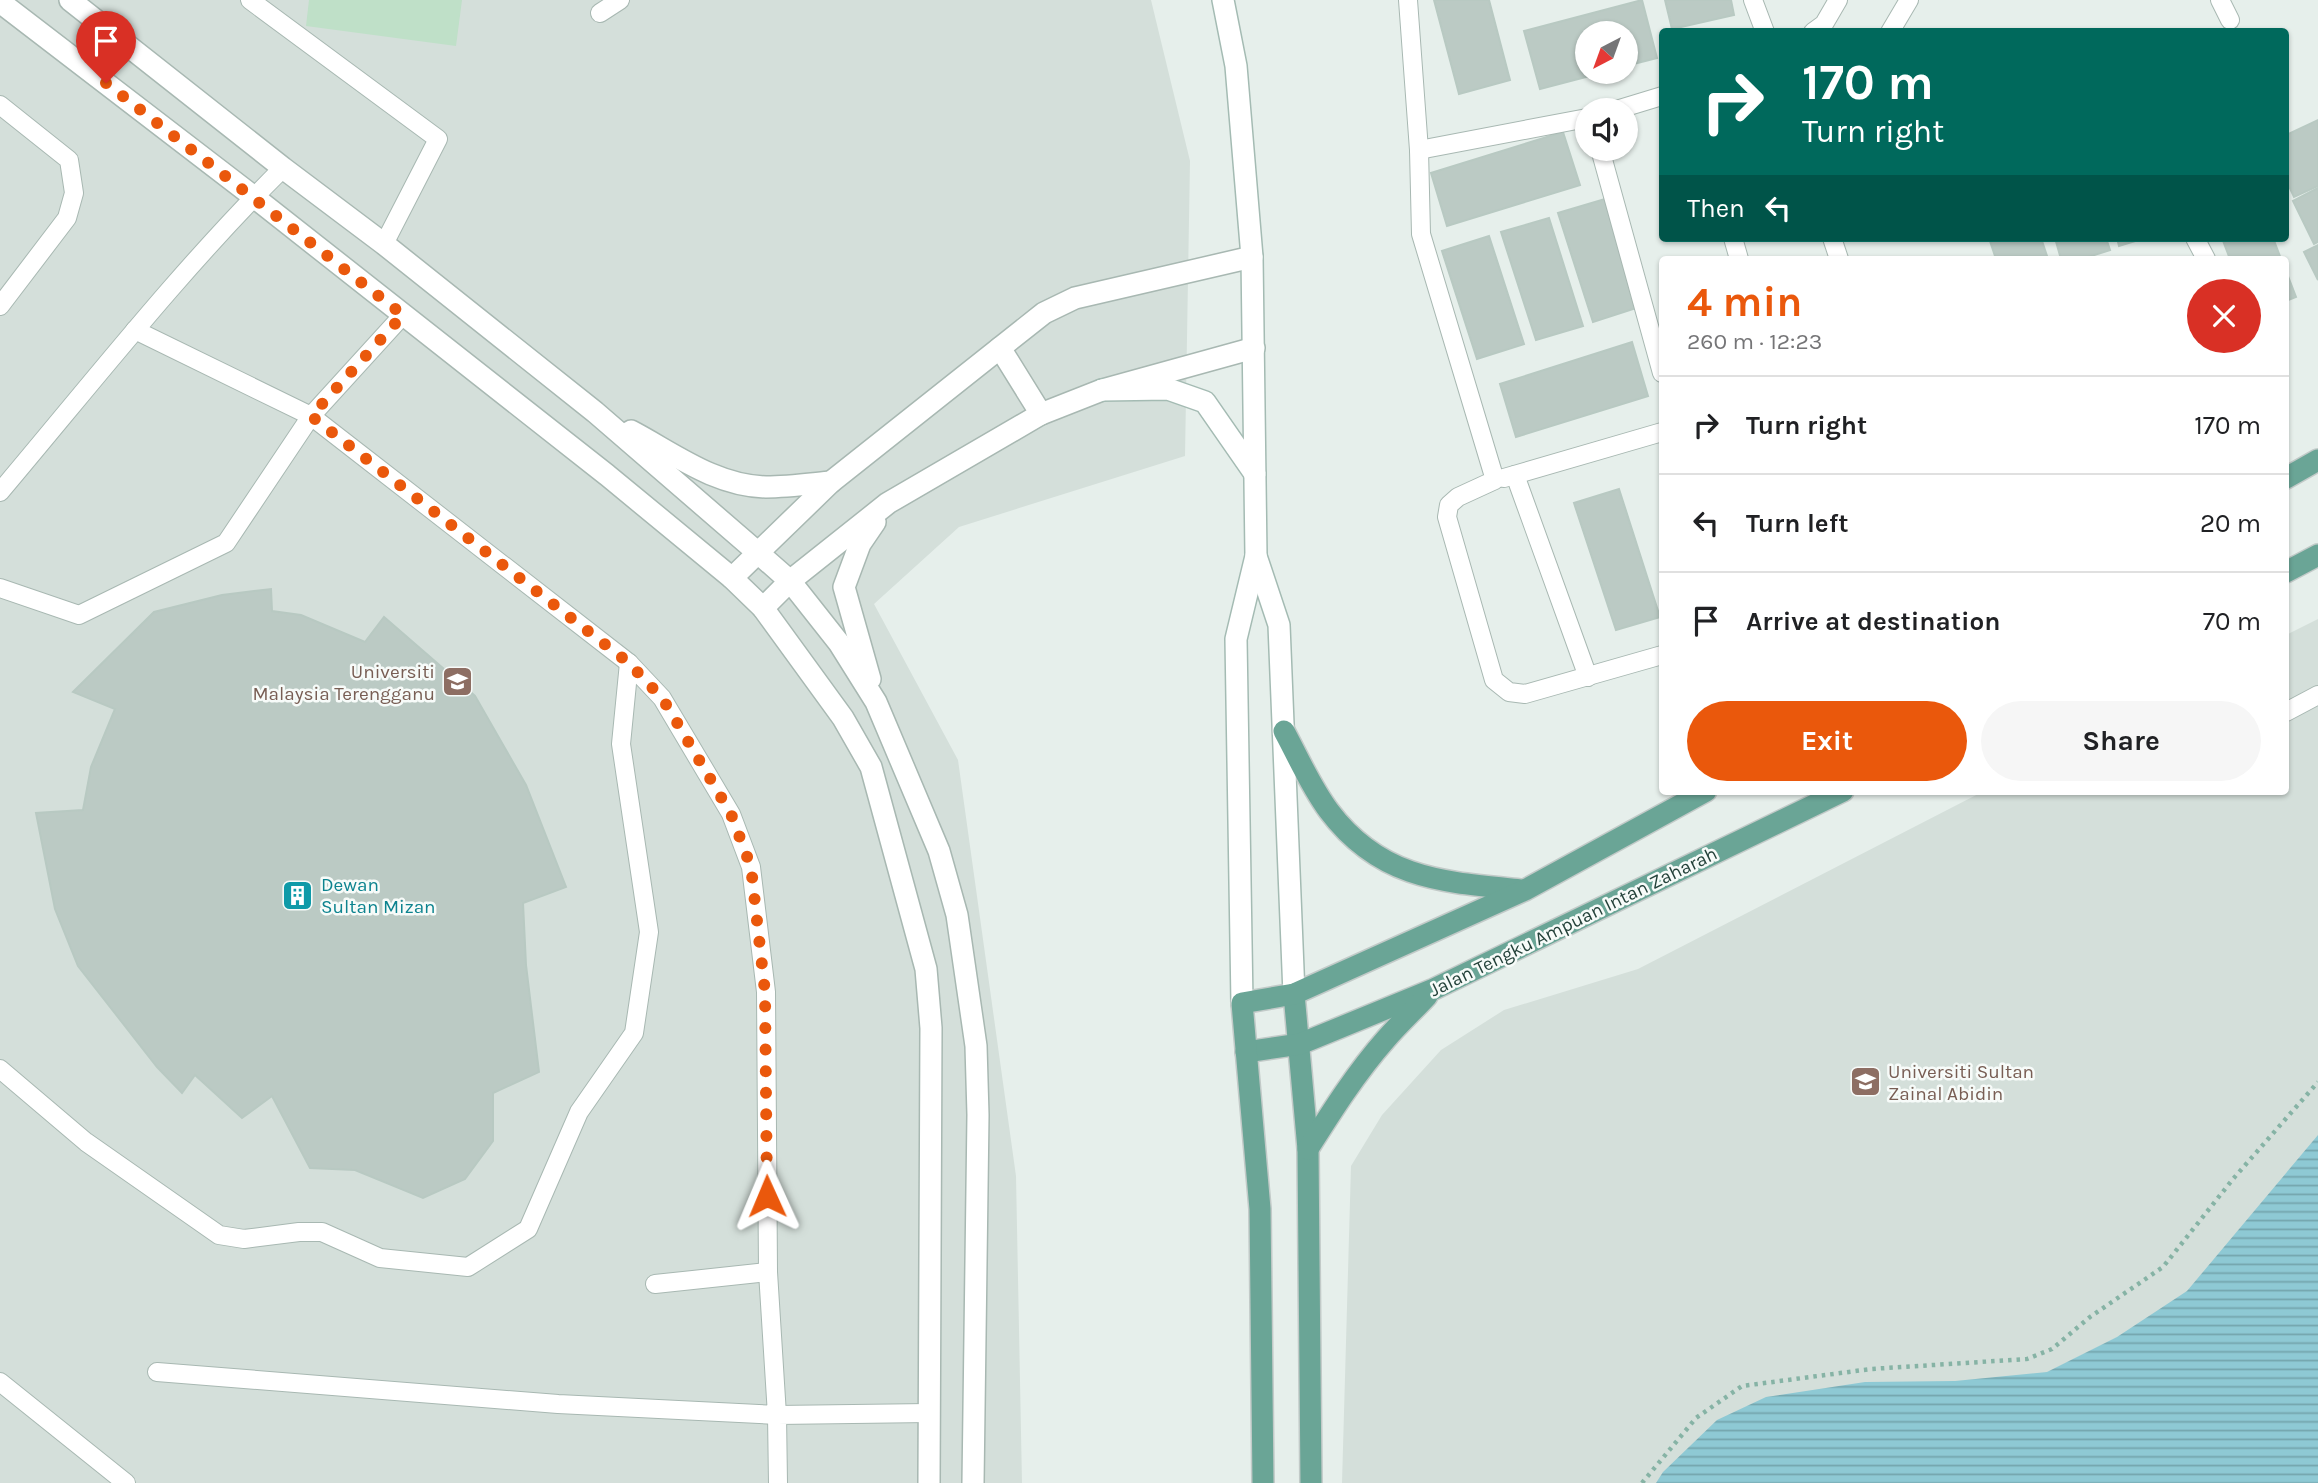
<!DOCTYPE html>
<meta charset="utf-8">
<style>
:root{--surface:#fff;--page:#f6f6f6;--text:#202124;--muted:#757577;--line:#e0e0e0;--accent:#ea580c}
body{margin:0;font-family:Karla,sans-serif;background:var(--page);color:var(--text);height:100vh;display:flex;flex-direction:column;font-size:26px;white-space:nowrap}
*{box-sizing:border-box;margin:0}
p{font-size:23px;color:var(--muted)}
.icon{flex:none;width:38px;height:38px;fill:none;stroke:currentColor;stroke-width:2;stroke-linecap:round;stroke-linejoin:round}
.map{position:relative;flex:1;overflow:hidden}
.drawer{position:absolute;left:1659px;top:256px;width:630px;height:539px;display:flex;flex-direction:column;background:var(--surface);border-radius:7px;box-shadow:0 2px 5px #0004}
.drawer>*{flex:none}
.hud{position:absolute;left:1659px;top:28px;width:630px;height:214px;border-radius:7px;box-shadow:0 2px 5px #0004;background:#00695c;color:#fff;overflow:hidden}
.needle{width:46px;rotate:221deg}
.controls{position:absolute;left:1575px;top:21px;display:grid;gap:14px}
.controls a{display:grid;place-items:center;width:63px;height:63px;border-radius:50%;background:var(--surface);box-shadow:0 2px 5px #0004;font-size:35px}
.pin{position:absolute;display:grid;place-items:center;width:60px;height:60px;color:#fff;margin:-72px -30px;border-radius:50% 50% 50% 0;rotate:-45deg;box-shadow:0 0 7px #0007}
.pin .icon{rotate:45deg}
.me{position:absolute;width:77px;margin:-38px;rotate:359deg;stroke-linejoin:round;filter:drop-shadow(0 0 5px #0008)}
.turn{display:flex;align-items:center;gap:24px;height:147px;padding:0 28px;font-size:32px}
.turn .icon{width:91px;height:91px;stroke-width:2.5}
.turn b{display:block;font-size:49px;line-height:60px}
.then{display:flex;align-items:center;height:66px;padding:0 28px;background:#0003;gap:14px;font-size:26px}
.round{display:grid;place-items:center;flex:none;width:74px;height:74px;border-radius:37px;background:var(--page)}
.overview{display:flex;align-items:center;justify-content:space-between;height:119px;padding:0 28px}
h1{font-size:42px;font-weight:700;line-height:52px;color:var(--accent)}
.primary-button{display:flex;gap:14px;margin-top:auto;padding:14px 28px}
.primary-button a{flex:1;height:80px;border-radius:42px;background:var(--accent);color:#fff;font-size:28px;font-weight:700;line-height:80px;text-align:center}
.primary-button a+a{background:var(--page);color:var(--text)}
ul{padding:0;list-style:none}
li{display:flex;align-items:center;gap:21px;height:98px;padding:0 28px;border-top:2px solid var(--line)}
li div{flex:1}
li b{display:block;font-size:26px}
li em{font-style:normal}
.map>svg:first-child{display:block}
</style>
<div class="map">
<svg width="2318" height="1483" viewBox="0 0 2318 1483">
<defs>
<pattern id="water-rules" width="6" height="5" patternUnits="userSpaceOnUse" patternTransform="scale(1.75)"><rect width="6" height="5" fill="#8ec9d4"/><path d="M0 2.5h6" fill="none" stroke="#74a5ad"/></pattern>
</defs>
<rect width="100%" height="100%" fill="#e6efeb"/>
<g fill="#d4dfda">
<path d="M 0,0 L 1151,0 L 1190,161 L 1185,456 L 959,527 L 874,604 L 958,760 L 1016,1176 L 1022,1483 L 0,1483 Z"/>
<path d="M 2318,619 L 2318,1483 L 1342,1483 L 1351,1166 L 1382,1115 L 1441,1050 L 1504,1010 L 1638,969 L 1984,791 L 2286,791 L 2286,635 Z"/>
</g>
<path fill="#bfe0c8" d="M 309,0 L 462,0 L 456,46 L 306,26 Z"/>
<path fill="url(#water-rules)" d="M 2318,1135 L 2318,1483 L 1656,1483 L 1663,1472 L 1717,1420 L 1766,1397 L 1865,1382 L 1955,1381 L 2047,1372 L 2117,1337 L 2187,1291 Z"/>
<g fill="#bbcac4" stroke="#b8c9c2" stroke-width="2">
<path d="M 1434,0 L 1489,0 L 1510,80 L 1459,94 Z"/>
<path d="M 1642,0 L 1657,58 L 1626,66 L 1626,33 L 1587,33 L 1587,72 L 1605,72 L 1540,89 L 1524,31 Z"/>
<path d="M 1665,0 L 1731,0 L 1734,15 L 1672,29 Z"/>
<path d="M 2318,120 L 2318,186 L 2294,197 L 2286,180 L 2286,135 Z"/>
<path d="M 1563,132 L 1580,185 L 1447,226 L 1431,173 Z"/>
<path d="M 2318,188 L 2318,242 L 2314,244 L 2293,201 Z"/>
<path d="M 1605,199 L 1639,307 L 1593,322 L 1558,213 Z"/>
<path d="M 1549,218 L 1583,326 L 1536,340 L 1501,232 Z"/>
<path d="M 1489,236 L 1524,344 L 1477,359 L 1442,251 Z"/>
<path d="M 1989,238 L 2041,238 L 2048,259 L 1996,259 Z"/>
<path d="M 2055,238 L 2106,238 L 2110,250 L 2082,259 L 2061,259 Z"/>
<path d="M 2117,238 L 2145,238 L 2119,246 Z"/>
<path d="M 2222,238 L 2273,238 L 2281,259 L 2230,259 Z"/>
<path d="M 2318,245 L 2318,280 L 2304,252 Z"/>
<path d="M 2286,271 L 2296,297 L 2286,301 Z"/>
<path d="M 1632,342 L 1648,396 L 1516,437 L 1500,384 Z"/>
<path d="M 1619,489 L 1660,617 L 1616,630 L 1574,503 Z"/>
<path d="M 271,589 L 272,611 L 301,615 L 365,642 L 384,617 L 475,696 L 526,785 L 566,887 L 523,903 L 526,965 L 539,1072 L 493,1093 L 493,1141 L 465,1179 L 423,1198 L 355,1170 L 310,1168 L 272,1096 L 242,1118 L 195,1075 L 182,1093 L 157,1067 L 78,966 L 55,909 L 36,813 L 83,810 L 91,767 L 115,709 L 73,692 L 154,612 L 222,595 Z"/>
</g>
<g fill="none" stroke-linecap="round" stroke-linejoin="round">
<defs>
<g id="service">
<path d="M 250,0 L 438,139 L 384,244"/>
<path d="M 1408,0 L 1419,150 L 1421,234 L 1495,480 L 1458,497 L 1449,505 L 1447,517 L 1494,680 L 1509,692 L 1525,694 L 1662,655"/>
<path d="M 1753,0 L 1765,32"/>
<path d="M 2220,0 L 2230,20"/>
<path d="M 600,13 L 620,0"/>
<path d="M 1813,32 L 1824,24 L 1838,0"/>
<path d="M 1890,32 L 1909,0"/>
<path d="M 0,105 L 69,160 L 74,193 L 67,218 L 0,306"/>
<path d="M 1616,110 L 1662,96"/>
<path d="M 1600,149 L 1662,373"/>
<path d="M 1419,150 L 1587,118"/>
<path d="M 1733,238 L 1739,259"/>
<path d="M 1832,238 L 1839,259"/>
<path d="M 2195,238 L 2206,259"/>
<path d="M 135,330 L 311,416 L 629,663 L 662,698 L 731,814 L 751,867 L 766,992 L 768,1272 L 777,1415 L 558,1404 L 157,1372"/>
<path d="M 1515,475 L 1588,677"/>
<path d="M 1504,478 L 1662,432"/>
<path d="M 0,492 C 92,383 181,269 283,168"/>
<path d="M 0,588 L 79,615 L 226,543 L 311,416 L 403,315"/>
<path d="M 2286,712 L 2318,695"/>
<path d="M 0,1069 L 86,1142 L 219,1235 L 244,1239 L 299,1232 L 322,1232 L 380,1258 L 468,1267 L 528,1229 L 579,1112 L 634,1033 L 649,932 L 621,744 L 629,663"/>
<path d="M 655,1284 L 768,1272"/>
<path d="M 0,1382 L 126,1483"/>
<path d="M 778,1483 L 777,1415 L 929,1413"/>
</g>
<g id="minor">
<path d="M 70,0 L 283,168 L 384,244 L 595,412 L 757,552 L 790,581 L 839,643 L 876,702 L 939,851 L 957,915 L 976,1046 L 978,1115 L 973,1483"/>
<path d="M 0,2 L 254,197 L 607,475 L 732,578 L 763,608 L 843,718 L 871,767 L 926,969 L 931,1028 L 929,1483"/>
<path d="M 1000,348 L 1041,414"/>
<path d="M 631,431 C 673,453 715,486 766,487 C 787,487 810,484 831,482"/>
<path d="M 732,578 L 831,482 L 1044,313 L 1075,298 L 1252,257"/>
<path d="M 763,608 L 790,581 L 888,503 L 1041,414 L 1102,390 L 1254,348"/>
<path d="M 870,679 L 844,587 L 860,544 L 875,522"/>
</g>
<g id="secondary">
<path d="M 1223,0 L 1236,66 L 1252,257 L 1256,556 L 1236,639 L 1242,1003"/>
<path d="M 1102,390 L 1168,389 L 1205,402 L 1255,474"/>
<path d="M 1256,556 L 1279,625 L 1294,994"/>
</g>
<g id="primary">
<path d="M 2286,478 L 2318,460"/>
<path d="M 2286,572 L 2318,555"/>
<path d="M 1284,731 C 1298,757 1311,787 1329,811 C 1381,880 1444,882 1523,890"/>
<path d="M 1294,994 L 1308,1149 L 1311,1483"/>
<path d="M 1246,1052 L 1300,1044 L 1434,989 L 1843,791"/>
<path d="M 1308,1149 C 1332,1111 1356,1073 1386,1039 C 1399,1024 1414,1010 1427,996"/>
<path d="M 1263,1483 L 1260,1209 L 1242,1003 L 1294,994 L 1525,890 L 1706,791"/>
</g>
</defs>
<use href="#service" stroke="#a8b8b2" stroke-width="20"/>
<use href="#minor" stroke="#a8b8b2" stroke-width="24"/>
<use href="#secondary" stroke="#a4bbb3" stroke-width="24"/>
<use href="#primary" stroke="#c2cac8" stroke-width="24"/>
<path stroke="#86b3a5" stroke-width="4.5" stroke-dasharray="3.5 5" stroke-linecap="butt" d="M 1642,1483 L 1696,1418 L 1742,1386 L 1871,1369 L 2027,1359 L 2052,1349 L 2090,1317 L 2163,1267 L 2233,1179 L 2318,1082"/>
<use href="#service" stroke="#fff" stroke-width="18"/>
<use href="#minor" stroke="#fff" stroke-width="21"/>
<use href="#secondary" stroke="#fff" stroke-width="21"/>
<use href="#primary" stroke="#6aa596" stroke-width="21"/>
</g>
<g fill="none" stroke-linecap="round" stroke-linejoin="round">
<path stroke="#ea580c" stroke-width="12" stroke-dasharray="0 21.6" d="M 106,83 L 403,315 L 311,416 L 629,663 L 662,698 L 676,721 L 731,814 L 751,867 L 765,992 L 767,1196"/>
</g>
<defs>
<symbol id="university-square" viewBox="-11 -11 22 22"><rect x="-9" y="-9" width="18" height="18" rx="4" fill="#8d6e63" stroke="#f7fbf9"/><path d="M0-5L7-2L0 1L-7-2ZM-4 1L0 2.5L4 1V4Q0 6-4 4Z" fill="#fff"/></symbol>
<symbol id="building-square" viewBox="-11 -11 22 22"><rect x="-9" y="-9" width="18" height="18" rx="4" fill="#0f9aa8" stroke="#f7fbf9"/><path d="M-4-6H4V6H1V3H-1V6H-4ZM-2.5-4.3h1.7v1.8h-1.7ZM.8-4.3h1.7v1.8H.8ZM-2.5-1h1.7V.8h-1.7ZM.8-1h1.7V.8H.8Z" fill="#fff"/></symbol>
</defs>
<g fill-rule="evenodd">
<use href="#university-square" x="440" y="664" width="35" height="35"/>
<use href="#building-square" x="280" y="878" width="35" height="35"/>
<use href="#university-square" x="1848" y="1064" width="35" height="35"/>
</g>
<g text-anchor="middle" stroke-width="5" stroke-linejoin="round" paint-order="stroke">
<g font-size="19" fill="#785e54" stroke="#f7fbf9" text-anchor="end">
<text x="435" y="678">Universiti<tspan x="435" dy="22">Malaysia Terengganu</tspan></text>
<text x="1888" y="1078" text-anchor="start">Universiti Sultan<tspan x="1888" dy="22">Zainal Abidin</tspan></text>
</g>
<g font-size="19" fill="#0d838f" stroke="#f7fbf9" text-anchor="start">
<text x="321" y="891">Dewan<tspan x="321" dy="22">Sultan Mizan</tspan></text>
</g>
<g font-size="19" fill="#24423a" stroke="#f7fbf9">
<text transform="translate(1573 921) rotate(-26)" y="7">Jalan Tengku Ampuan Intan Zaharah</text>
</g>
</g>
</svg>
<div class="controls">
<a><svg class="needle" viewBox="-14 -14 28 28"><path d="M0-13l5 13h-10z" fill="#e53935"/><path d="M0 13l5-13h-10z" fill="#757577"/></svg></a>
<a><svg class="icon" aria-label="sound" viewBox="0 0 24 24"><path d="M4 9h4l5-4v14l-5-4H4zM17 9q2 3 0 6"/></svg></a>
</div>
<div class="pin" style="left:106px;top:83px;background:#d93025"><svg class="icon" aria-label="arrive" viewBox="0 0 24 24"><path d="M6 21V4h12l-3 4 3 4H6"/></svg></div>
<svg class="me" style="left:767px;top:1196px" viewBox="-20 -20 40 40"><path d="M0-17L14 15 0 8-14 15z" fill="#ea580c" stroke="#fff" stroke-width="4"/></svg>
<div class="hud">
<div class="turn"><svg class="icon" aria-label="right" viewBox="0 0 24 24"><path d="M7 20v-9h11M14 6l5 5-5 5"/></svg><div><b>170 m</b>Turn right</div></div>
<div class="then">Then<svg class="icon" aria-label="left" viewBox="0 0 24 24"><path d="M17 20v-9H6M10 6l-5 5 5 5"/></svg></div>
</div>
<section class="drawer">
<div class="overview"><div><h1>4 min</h1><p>260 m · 12:23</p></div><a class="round" style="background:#d93025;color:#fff"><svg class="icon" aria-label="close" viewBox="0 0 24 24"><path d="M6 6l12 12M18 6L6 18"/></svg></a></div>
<ul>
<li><svg class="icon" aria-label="right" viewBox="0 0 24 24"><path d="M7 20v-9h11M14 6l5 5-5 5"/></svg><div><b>Turn right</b></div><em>170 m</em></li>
<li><svg class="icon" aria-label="left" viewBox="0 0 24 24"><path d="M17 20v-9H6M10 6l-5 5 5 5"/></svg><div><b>Turn left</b></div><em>20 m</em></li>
<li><svg class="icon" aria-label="arrive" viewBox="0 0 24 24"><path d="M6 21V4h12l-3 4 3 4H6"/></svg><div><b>Arrive at destination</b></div><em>70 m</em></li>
</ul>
<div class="primary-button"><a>Exit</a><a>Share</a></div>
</section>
</div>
